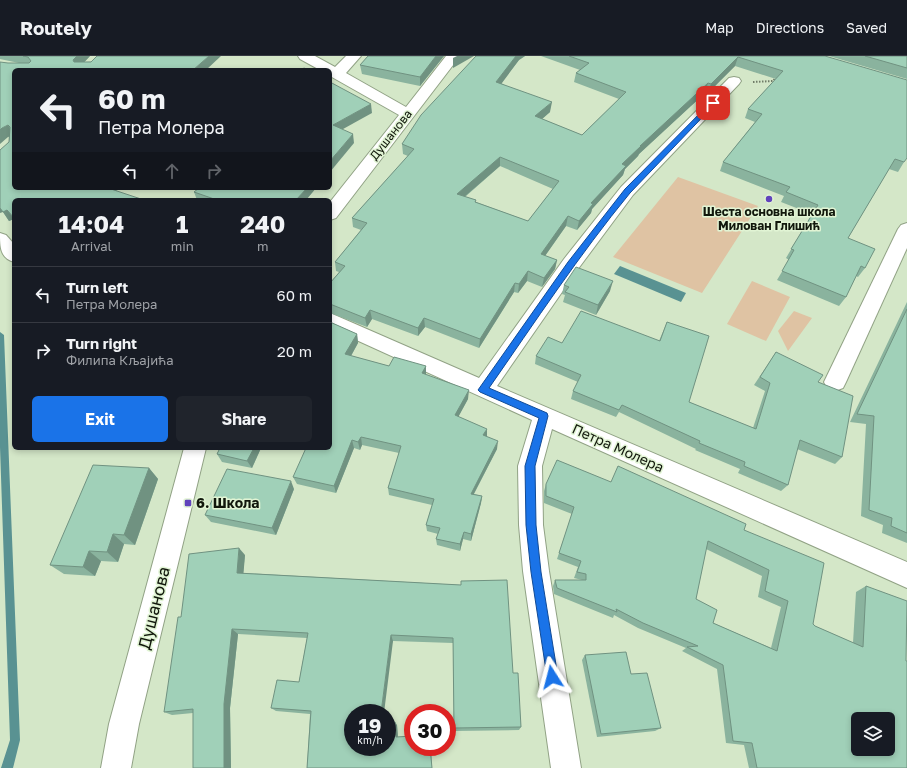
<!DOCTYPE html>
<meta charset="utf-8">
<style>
:root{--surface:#171b24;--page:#20242c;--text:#f1f3f6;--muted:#9ea1a6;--line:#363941;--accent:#1a73e8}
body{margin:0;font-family:"Golos Text",sans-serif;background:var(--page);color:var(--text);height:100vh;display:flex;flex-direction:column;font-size:15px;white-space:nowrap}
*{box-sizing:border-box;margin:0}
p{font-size:13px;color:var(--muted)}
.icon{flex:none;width:22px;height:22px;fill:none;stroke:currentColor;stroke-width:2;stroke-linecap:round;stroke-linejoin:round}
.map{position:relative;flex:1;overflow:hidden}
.drawer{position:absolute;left:12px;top:142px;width:320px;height:252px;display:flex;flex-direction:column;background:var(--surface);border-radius:6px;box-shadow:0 2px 6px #0003}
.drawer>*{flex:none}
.top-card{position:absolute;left:12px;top:12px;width:320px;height:122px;border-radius:6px;box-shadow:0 2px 6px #0003;background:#171b24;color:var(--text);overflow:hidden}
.tools{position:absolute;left:851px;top:656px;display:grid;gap:8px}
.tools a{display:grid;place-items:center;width:44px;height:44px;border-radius:6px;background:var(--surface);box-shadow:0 2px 6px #0003;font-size:20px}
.speed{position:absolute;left:344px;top:648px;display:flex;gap:8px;font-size:20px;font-weight:700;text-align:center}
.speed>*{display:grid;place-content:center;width:52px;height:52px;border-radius:50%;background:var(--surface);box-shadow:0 2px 6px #0003;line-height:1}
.speed small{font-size:10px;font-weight:400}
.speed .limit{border:6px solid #d22;background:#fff;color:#111}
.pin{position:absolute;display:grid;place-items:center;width:34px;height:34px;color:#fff;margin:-17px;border-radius:8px;box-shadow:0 2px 6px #0006}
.me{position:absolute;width:44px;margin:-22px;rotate:351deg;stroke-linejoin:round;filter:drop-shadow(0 0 3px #0008)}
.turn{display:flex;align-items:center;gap:14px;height:84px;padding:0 20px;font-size:18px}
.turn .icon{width:52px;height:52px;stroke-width:2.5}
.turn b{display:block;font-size:28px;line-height:34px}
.lanes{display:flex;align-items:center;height:38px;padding:0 20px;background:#0003;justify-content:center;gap:20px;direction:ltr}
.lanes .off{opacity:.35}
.eta{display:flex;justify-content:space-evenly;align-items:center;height:68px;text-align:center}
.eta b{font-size:24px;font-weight:700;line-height:28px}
.cta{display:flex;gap:8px;margin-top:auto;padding:8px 20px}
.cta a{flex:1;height:46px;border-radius:6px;background:var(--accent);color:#fff;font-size:16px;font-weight:700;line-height:46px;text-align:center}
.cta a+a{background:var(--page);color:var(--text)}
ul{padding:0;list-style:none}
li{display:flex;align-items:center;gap:12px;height:56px;padding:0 20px;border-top:1px solid var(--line)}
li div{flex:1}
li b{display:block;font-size:15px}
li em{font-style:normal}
header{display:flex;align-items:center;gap:24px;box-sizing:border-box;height:56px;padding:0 20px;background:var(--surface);border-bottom:1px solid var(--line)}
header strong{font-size:19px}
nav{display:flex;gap:22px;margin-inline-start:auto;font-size:14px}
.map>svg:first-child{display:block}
</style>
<header>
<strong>Routely</strong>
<nav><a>Map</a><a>Directions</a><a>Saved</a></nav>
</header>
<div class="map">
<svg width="907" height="712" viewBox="0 0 907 712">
<rect width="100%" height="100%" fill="#d4e7c8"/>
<g fill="#dfc3a3">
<path d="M 678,121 L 758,150 L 702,237 L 613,201 Z"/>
<path d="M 752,225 L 790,241 L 766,285 L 727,268 Z"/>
<path d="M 794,255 L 812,262 L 788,295 L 778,275 Z"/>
</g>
<path fill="#599292" d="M 620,210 L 686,237 L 681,246 L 614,218 Z"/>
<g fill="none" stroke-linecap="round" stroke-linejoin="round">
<path fill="#599292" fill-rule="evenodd" d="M 0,276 L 4,279 L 20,684 L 13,712 L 1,712 L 10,684 L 0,391 Z"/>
<defs>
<g id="minor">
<path d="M 298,0 L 315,0 L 335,11 L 346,0 L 361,0 L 346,17 L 406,51 L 446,0 L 460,0 L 336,162 L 330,164 L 330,146 L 399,59 L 330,20 L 330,14 L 320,14 L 300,3 Z"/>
<path d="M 734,21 L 739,22 L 741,25 L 739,28 L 633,139 L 578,213 L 497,330 L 907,506 L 907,532 L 552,373 L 542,410 L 543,469 L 549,515 L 581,712 L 551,712 L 523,515 L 519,469 L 518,410 L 532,364 L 330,272 L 330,257 L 479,322 L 564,203 L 621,131 L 729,22 Z"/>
<path d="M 907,167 L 907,192 L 846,326 L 843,332 L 835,335 L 827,332 L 824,326 L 898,173 L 901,169 Z"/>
<path d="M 0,177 L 6,179 L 14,188 L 14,206 C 0,202 0,191 0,177 Z"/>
<path d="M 184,392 L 206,392 L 139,668 L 131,712 L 101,712 L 109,668 Z"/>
</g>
</defs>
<use href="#minor" stroke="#91a285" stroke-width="2"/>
<path stroke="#707c68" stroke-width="2" stroke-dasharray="1.5 1.5" stroke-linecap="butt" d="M 753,26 L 773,25 L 776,21"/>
<use href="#minor" fill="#fff" fill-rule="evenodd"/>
</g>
<g fill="#8ab39e" fill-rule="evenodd">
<path d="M 0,0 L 90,0 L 84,6 L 221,0 L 14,14 L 120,132 L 116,135 L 14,144 L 14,163 L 9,165 L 3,156 L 1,94 L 9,86 L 9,80 L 8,81 L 8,7 L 19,7 L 0,3 Z"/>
<path d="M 368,0 L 444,0 L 420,30 L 362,18 L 360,9 Z"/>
<path d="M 476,0 L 525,0 L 519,4 L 501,27 L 550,56 L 542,63 L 582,79 L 619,43 L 574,26 L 576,17 L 580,14 L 541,0 L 825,0 L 904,106 L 898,116 L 889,113 L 848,182 L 865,212 L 858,221 L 856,220 L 846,241 L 839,250 L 777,224 L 789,204 L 786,202 L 812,158 L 781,146 L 784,140 L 720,115 L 723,106 L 755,66 L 745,62 L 748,53 L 776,23 L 735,10 L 707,38 L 705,37 L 639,98 L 638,100 L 625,113 L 623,119 L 592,153 L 591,157 L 577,174 L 566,170 L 545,200 L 557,204 L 555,213 L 542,231 L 527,225 L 518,237 L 514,236 L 479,292 L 425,271 L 418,280 L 372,263 L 367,271 L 330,257 L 330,227 L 339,216 L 336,215 L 335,206 L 361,174 L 353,171 L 352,162 L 408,100 L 403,98 L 402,88 ZM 500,110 L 553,133 L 528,165 L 476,146 L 476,144 L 465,141 Z"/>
<path d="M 829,0 L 907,0 L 907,23 Z"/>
<path d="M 316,132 L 306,144 L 197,144 L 194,136 Z"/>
<path d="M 564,229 L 610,235 L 596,259 L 563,246 L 565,239 L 562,238 Z"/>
<path d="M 907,246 L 907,487 L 882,477 L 883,469 L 861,460 L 866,368 L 850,366 Z"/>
<path d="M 330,266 L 357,278 L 358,287 L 351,300 L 389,310 L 426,310 L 426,319 L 468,343 L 458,361 L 487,381 L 497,393 L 474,438 L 482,440 L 481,447 L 471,485 L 463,483 L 460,495 L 437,489 L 436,483 L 438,478 L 427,475 L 426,469 L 432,449 L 389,439 L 388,432 L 399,397 L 362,389 L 360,394 L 354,392 L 336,437 L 297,428 L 293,421 L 330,392 Z"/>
<path d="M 667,266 L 689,346 L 753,372 L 765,335 L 754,329 L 776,296 L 818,326 L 842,401 L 835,408 L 797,393 L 788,429 L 781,435 L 738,417 L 740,413 L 695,394 L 696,393 L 619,356 L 616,361 L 571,343 L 573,335 L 578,326 L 535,308 L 536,300 L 562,287 L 659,285 Z"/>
<path d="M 220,392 L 261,392 L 252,412 L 222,406 L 217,398 Z"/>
<path d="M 149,412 L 158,423 L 135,489 L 124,488 L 118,506 L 101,505 L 95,520 L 64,518 L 50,509 Z"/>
<path d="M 611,426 L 744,474 L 815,570 L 853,587 L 856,536 L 866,530 L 906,605 L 907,712 L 749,712 L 744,689 L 726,687 L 717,613 L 682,595 L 686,592 L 638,572 L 614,559 L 613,562 L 554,538 L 553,530 L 555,524 L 582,524 L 574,522 L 578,511 L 557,503 L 572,458 L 544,447 L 544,435 L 546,428 ZM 706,493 L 762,520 L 758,541 L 781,551 L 771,592 L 713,567 L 696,543 Z"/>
<path d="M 294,433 L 276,479 L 211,466 L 205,459 Z"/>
<path d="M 245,499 L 243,517 L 461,529 L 513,617 L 521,671 L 519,674 L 454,675 L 453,587 L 393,585 L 353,691 L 397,669 L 398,681 L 431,691 L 432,712 L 307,712 L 310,658 L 276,655 L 271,652 L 299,626 L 307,582 L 238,578 L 230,652 L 231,712 L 193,712 L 193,657 L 172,659 L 164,656 L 181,561 Z"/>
<path d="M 585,599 L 631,618 L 661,672 L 655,675 L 597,681 L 582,604 Z"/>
</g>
<g fill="#709281">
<path d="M 77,0 L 90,0 L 78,13 L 74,6 L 73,4 Z"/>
<path d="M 209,0 L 221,0 L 206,14 L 193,14 Z"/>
<path d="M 436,0 L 444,0 L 420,30 L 420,21 Z"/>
<path d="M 457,0 L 474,0 L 453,12 L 453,2 Z"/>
<path d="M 516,0 L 525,0 L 519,4 L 496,35 L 496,26 Z"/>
<path d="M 738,1 L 735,10 L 707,38 L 711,28 Z"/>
<path d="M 708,27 L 705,37 L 639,98 L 638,100 L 625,113 L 623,119 L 592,153 L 591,157 L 577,174 L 579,165 L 591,147 L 622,108 L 640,90 Z"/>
<path d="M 552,46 L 550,56 L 534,70 L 535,60 Z"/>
<path d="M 371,48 L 372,57 L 334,78 L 333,69 Z"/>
<path d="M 8,69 L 13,79 L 8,81 L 0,88 L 0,74 L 2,72 Z"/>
<path d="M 353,78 L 354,87 L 330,116 L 330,105 Z"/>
<path d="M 500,101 L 500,110 L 457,147 L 457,138 Z"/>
<path d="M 104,132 L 120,132 L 108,140 Z"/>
<path d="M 307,132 L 316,132 L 306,144 L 296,144 Z"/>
<path d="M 0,152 L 7,154 L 14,163 L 9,165 L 3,156 L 0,157 Z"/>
<path d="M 568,160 L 566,170 L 540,207 L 541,198 Z"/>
<path d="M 557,204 L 555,213 L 542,231 L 544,222 Z"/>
<path d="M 528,215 L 527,225 L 518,237 L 519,228 Z"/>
<path d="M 613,225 L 610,235 L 596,259 L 598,249 Z"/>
<path d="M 515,227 L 514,236 L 479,292 L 480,283 Z"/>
<path d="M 370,254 L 372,263 L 367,271 L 365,262 Z"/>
<path d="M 424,262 L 425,271 L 418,280 L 418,272 Z"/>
<path d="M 357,278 L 358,287 L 347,307 L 345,298 Z"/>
<path d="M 426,310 L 426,319 L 422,317 Z"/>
<path d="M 469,334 L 468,343 L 455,367 L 455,359 Z"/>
<path d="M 487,373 L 487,381 L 483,379 Z"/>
<path d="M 361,381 L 362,389 L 360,394 L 358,386 Z"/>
<path d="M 352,384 L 354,392 L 336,437 L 334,430 Z"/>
<path d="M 498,385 L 497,393 L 470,445 L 471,438 Z"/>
<path d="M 254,392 L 261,392 L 252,412 L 247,405 Z"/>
<path d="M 149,412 L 158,423 L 135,489 L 124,479 Z"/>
<path d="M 291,425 L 294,433 L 276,479 L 272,472 Z"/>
<path d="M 482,440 L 481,447 L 471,485 L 471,478 Z"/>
<path d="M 464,476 L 463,483 L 460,495 L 460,488 Z"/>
<path d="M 113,478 L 124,488 L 118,506 L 107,496 Z"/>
<path d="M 239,492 L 245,499 L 243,523 L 237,517 Z"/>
<path d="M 89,495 L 101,505 L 95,520 L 83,511 Z"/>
<path d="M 232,573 L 238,578 L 230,652 L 231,712 L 224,712 L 224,648 Z"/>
<path d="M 391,579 L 393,585 L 384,657 L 381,657 Z"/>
<path d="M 395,666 L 397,669 L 398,684 L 396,681 Z"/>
</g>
<g fill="#a0d0b8" stroke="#709281" fill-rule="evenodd">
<path d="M 23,0 L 77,0 L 73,4 L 74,6 L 91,6 L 97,0 L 209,0 L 193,14 L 14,14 L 14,132 L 108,132 L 144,144 L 14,144 L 14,162 L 7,154 L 3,156 L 0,152 L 0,94 L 9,86 L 10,71 L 8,69 L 2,72 L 0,74 L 0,6 L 8,7 L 29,7 L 31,5 L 28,1 Z"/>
<path d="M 368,0 L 436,0 L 420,21 L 360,9 Z"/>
<path d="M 476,0 L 516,0 L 496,26 L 552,46 L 535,60 L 582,79 L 626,36 L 576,17 L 589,7 L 569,0 L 825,0 L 907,24 L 907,102 L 904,106 L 895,103 L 848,182 L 875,193 L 865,212 L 861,210 L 846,241 L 782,215 L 794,194 L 791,193 L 818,149 L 786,136 L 790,131 L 723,106 L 762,58 L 748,53 L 783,15 L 738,1 L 711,28 L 708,27 L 640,90 L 641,90 L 622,108 L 626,110 L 591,147 L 593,148 L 579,165 L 568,160 L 541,198 L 557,204 L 544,222 L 528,215 L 519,228 L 515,227 L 480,283 L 424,262 L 418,272 L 370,254 L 365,262 L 330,248 L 330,227 L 345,210 L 335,206 L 367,167 L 352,162 L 414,93 L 402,88 L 421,59 ZM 500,101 L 559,125 L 528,165 L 475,146 L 476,144 L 457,138 Z"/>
<path d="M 865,0 L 907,0 L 907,12 Z"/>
<path d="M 304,12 L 308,14 L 301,14 Z"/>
<path d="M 330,26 L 371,48 L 333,69 L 353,78 L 330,105 Z"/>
<path d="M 199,132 L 307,132 L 296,144 L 217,144 L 194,136 Z"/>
<path d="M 576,211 L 613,225 L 598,249 L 565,236 L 569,231 L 564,229 Z"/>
<path d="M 907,253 L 907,477 L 891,470 L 892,462 L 869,454 L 874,360 L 857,358 Z"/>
<path d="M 581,255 L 660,285 L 667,266 L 709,280 L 689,346 L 756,373 L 770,327 L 760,321 L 776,296 L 823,319 L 818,326 L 853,340 L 842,401 L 800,384 L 788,429 L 744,410 L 745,406 L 699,387 L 700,385 L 622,349 L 619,354 L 573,335 L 581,319 L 536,300 L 548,281 L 562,287 Z"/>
<path d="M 330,266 L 357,278 L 345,298 L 389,310 L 394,301 L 426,310 L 422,317 L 469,334 L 455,359 L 487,373 L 483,379 L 498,385 L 471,438 L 482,440 L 471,478 L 464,476 L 460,488 L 436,483 L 440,472 L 426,469 L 434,443 L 388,432 L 401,390 L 361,381 L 358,386 L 352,384 L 334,430 L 293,421 L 306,392 L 330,392 Z"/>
<path d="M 220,392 L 254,392 L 247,405 L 217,398 Z"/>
<path d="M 557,404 L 611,426 L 618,410 L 746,468 L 744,474 L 824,507 L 813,568 L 815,570 L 863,591 L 866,530 L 907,545 L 906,605 L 907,605 L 907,712 L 757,712 L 752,687 L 733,685 L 723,609 L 687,591 L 698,590 L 643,567 L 616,553 L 617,556 L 557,532 L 555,524 L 586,524 L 586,518 L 577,516 L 581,505 L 559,497 L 574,451 L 546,440 L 546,428 ZM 708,485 L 769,514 L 765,535 L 788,545 L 777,595 L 713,567 L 717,554 L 696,543 ZM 858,663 L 888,663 L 888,693 L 858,693 Z"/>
<path d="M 93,409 L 149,412 L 124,479 L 113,478 L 107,496 L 89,495 L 83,511 L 50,509 Z"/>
<path d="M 227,413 L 291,425 L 272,472 L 205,459 Z"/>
<path d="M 239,492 L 237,517 L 461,529 L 461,525 L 507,524 L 513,617 L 518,617 L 521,671 L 454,672 L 453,582 L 391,579 L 381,657 L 353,657 L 353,691 L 387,691 L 387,667 L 395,666 L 396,681 L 413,680 L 413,691 L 430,691 L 432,712 L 307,712 L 311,655 L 271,652 L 277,624 L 299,626 L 308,577 L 232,573 L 224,648 L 224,712 L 193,712 L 193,653 L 164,656 L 178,561 L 181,561 L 189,498 Z"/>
<path d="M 626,596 L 631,618 L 647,617 L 661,672 L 601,678 L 585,599 Z"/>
</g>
<path fill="#1a73e8" stroke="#114b97" d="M 711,46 L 716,47 L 630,137 C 579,199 535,266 489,332 L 547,357 L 548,360 L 535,410 L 536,469 L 541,516 L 558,621 L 557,625 L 552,627 L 548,625 L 547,621 L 531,516 L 526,469 L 525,410 L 539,362 L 480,336 L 478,334 L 568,206 L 625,133 Z"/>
<g fill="#6143bc" stroke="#e1f4d4" stroke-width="1.5">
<circle cx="769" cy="143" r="4"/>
<rect x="184" y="443" width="8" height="8" rx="2"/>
</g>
<g text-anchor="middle" stroke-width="3" stroke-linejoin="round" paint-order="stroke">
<g font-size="12" fill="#11170c" stroke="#e1f4d4">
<text transform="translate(391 79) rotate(-52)" y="4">Душанова</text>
</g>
<g font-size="12" font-weight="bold" fill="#11170c" stroke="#e1f4d4">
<text x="769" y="160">Шеста основна школа<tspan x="769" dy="14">Милован Глишић</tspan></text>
</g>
<g font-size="14" fill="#11170c" stroke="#e1f4d4">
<text transform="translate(618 392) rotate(24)" y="5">Петра Молера</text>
</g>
<g font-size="14" font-weight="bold" fill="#11170c" stroke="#e1f4d4" text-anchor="start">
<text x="196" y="452">6. Школа</text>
</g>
<g font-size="17" fill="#11170c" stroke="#e1f4d4">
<text transform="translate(154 552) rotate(-76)" y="6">Душанова</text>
</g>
</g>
</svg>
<div class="tools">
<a><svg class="icon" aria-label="layers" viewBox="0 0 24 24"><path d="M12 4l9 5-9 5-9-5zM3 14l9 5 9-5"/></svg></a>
</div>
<div class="speed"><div>19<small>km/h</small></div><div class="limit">30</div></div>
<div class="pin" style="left:713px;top:47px;background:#d93025"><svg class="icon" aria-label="arrive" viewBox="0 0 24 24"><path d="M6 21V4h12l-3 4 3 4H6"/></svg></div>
<svg class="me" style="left:552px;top:621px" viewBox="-20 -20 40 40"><path d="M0-17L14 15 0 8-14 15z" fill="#1a73e8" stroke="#fff" stroke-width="4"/></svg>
<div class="top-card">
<div class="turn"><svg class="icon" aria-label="left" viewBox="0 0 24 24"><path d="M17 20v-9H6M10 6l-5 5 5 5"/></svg><div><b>60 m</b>Петра Молера</div></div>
<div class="lanes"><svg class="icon" aria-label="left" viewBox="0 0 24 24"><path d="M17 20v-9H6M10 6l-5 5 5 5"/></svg><svg class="icon off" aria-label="ahead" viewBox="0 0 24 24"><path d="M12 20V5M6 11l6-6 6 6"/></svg><svg class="icon off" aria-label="right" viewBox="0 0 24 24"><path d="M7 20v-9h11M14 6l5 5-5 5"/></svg></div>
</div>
<section class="drawer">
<div class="eta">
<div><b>14:04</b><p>Arrival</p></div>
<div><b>1</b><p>min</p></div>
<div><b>240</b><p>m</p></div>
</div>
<ul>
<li><svg class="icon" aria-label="left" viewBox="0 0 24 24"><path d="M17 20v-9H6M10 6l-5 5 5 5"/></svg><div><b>Turn left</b><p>Петра Молера</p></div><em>60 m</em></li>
<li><svg class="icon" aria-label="right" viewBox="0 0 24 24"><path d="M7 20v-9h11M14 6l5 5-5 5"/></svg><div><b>Turn right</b><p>Филипа Кљајића</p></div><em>20 m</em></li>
</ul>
<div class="cta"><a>Exit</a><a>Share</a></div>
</section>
</div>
